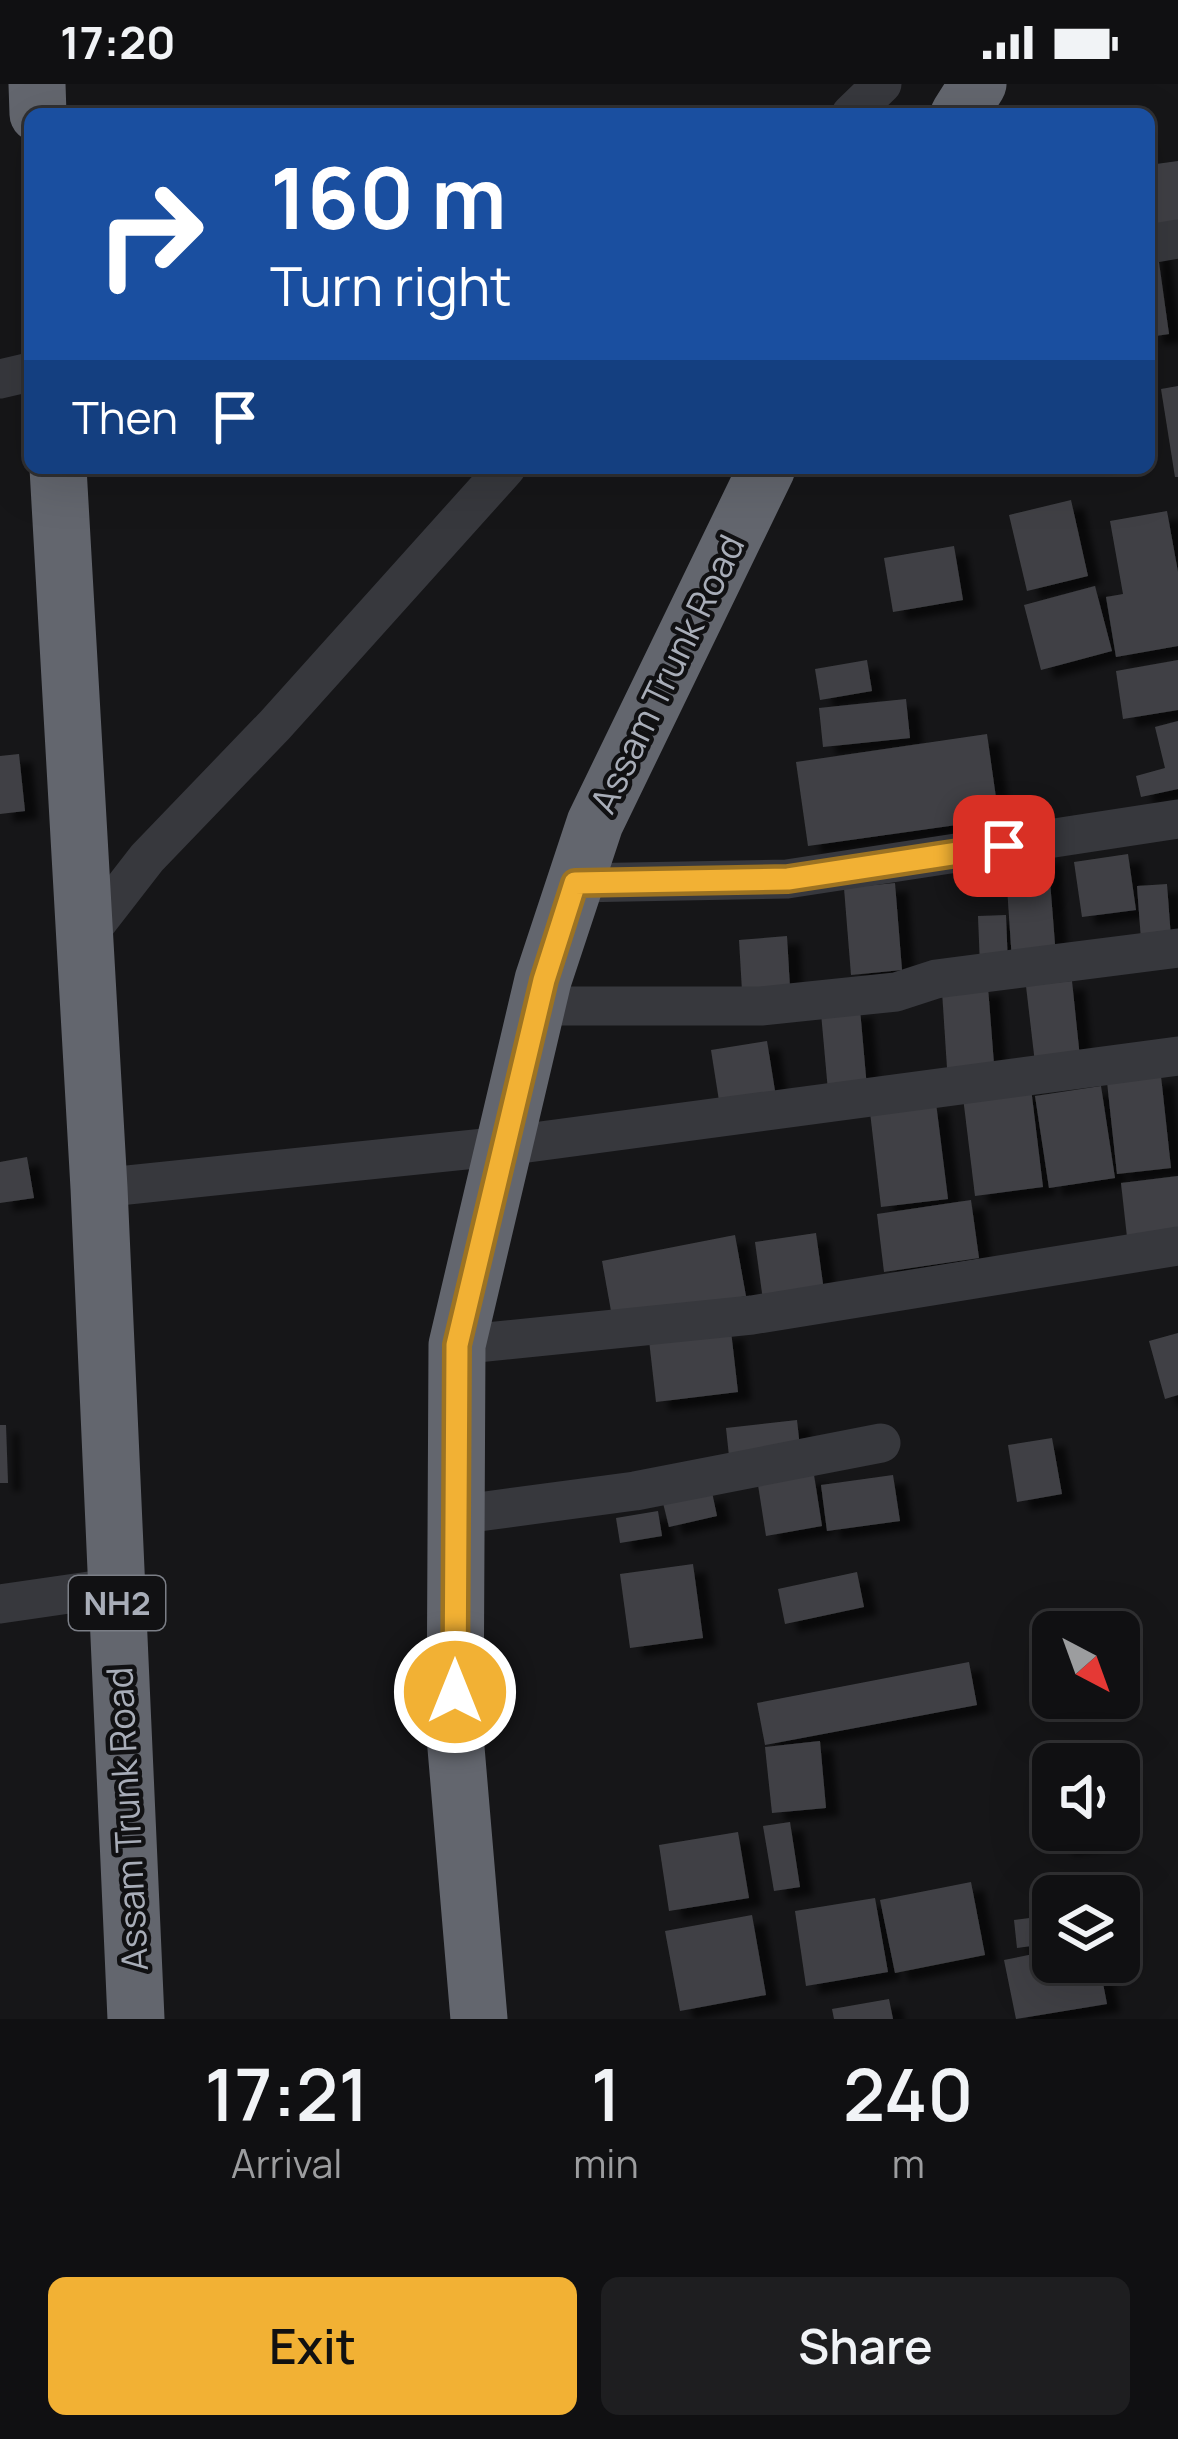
<!DOCTYPE html>
<style>
:root{--surface:#101012;--page:#1e1e20;--text:#f1f3f6;--muted:#9c9d9f;--line:#303032;--accent:#f2b134}
body{margin:0;font-family:Manrope,sans-serif;background:var(--page);color:var(--text);height:100vh;display:flex;flex-direction:column;font-size:45px;white-space:nowrap}
*{box-sizing:border-box;margin:0}
p{font-size:39px;color:var(--muted)}
.icon{flex:none;width:66px;height:66px;fill:none;stroke:currentColor;stroke-width:2;stroke-linecap:round;stroke-linejoin:round}
.map{position:relative;height:1935px;overflow:hidden}
.drawer{display:flex;flex-direction:column;background:var(--surface);flex:1}
.drawer>*{flex:none}
.top-card{position:absolute;left:24px;top:24px;width:1131px;height:366px;border-radius:18px;box-shadow:0 12px 48px #0002,0 0 0 3px var(--line);background:#1a4fa0;color:#fff;overflow:hidden}
.needle{width:78px;rotate:139deg}
.controls{position:absolute;left:1032px;top:1527px;display:grid;gap:24px}
.controls a{display:grid;place-items:center;width:108px;height:108px;border-radius:18px;background:var(--surface);box-shadow:0 12px 48px #0002,0 0 0 3px var(--line);font-size:60px}
.pin{position:absolute;display:grid;place-items:center;width:102px;height:102px;color:#fff;margin:-51px;border-radius:24px;box-shadow:0 6px 18px #0006}
.me{position:absolute;width:132px;margin:-66px;rotate:0deg;stroke-linejoin:round;filter:drop-shadow(0 0 9px #0008)}
.turn{display:flex;align-items:center;gap:42px;height:252px;padding:0 48px;font-size:54px}
.turn .icon{width:156px;height:156px;stroke-width:2.5}
.turn b{display:block;font-size:84px;line-height:102px}
.then{display:flex;align-items:center;height:114px;padding:0 48px;background:#0003;gap:24px;font-size:45px}
.eta{display:flex;justify-content:space-evenly;align-items:center;height:204px;text-align:center}
.eta b{font-size:72px;font-weight:600;line-height:84px}
.primary-button{display:flex;gap:24px;margin-top:auto;padding:24px 48px}
.primary-button a{flex:1;height:138px;border-radius:18px;background:var(--accent);color:#111;font-size:48px;font-weight:600;line-height:138px;text-align:center}
.primary-button a+a{background:var(--page);color:var(--text)}
.status{display:flex;justify-content:space-between;align-items:center;height:84px;padding:0 60px;background:var(--surface);direction:ltr}
.status svg{height:33px;fill:currentColor}
.map>svg:first-child{display:block}
</style>
<div class="status"><b>17:20</b><svg viewBox="0 0 49 12"><path d="M0 12V9h3v3zM5 12V6h3v6zM10 12V3h3v9zM15 12V0h3v12zM26 1h20v11H26zM47 4h2v5h-2z"/></svg></div>
<div class="map">
<svg width="1178" height="1935" viewBox="0 0 1178 1935">
<defs>
<filter id="shadow"><feDropShadow dx="13" dy="8" stdDeviation="3" flood-color="#0009"/></filter>
</defs>
<rect width="100%" height="100%" fill="#161618"/>
<g fill="#404145" filter="url(#shadow)">
<path d="M 1178,77 L 1178,141 L 1149,145 L 1149,81 Z"/>
<path d="M 1157,164 L 1169,250 L 1149,253 L 1149,165 Z"/>
<path d="M 1178,302 L 1178,393 L 1175,393 L 1161,305 Z"/>
<path d="M 1071,416 L 1088,492 L 1027,507 L 1009,431 Z"/>
<path d="M 1167,427 L 1178,488 L 1178,562 L 1116,573 L 1106,513 L 1123,510 L 1110,437 Z"/>
<path d="M 954,462 L 963,516 L 893,528 L 884,474 Z"/>
<path d="M 1095,502 L 1112,567 L 1041,586 L 1024,521 Z"/>
<path d="M 867,576 L 872,607 L 820,616 L 815,585 Z"/>
<path d="M 1178,576 L 1178,626 L 1123,635 L 1116,587 Z"/>
<path d="M 906,615 L 910,654 L 823,663 L 819,624 Z"/>
<path d="M 1178,637 L 1178,705 L 1141,713 L 1136,692 L 1165,684 L 1155,643 Z"/>
<path d="M 987,650 L 999,735 L 808,762 L 796,678 Z"/>
<path d="M 19,670 L 25,727 L 0,730 L 0,672 Z"/>
<path d="M 1128,770 L 1136,826 L 1082,833 L 1074,778 Z"/>
<path d="M 1048,771 L 1056,873 L 1012,877 L 1005,774 Z"/>
<path d="M 895,799 L 902,886 L 851,891 L 844,804 Z"/>
<path d="M 1167,800 L 1171,854 L 1141,856 L 1137,802 Z"/>
<path d="M 1006,831 L 1008,882 L 980,882 L 978,832 Z"/>
<path d="M 787,852 L 790,904 L 742,907 L 739,856 Z"/>
<path d="M 1072,897 L 1080,974 L 1035,979 L 1026,902 Z"/>
<path d="M 988,903 L 994,980 L 947,984 L 942,907 Z"/>
<path d="M 860,925 L 867,1004 L 828,1007 L 821,929 Z"/>
<path d="M 767,957 L 776,1013 L 720,1023 L 711,966 Z"/>
<path d="M 1161,992 L 1171,1084 L 1117,1090 L 1107,998 Z"/>
<path d="M 1101,1002 L 1115,1094 L 1049,1104 L 1035,1012 Z"/>
<path d="M 1031,1004 L 1043,1103 L 975,1112 L 963,1013 Z"/>
<path d="M 936,1019 L 948,1115 L 881,1123 L 870,1028 Z"/>
<path d="M 27,1073 L 34,1114 L 0,1119 L 0,1078 Z"/>
<path d="M 1178,1092 L 1178,1147 L 1127,1153 L 1121,1099 Z"/>
<path d="M 971,1116 L 979,1174 L 884,1188 L 877,1130 Z"/>
<path d="M 816,1149 L 824,1207 L 763,1216 L 755,1158 Z"/>
<path d="M 735,1151 L 746,1212 L 613,1238 L 602,1177 Z"/>
<path d="M 731,1247 L 738,1308 L 656,1318 L 649,1256 Z"/>
<path d="M 1178,1249 L 1178,1311 L 1165,1315 L 1149,1257 Z"/>
<path d="M 797,1336 L 800,1364 L 729,1372 L 726,1344 Z"/>
<path d="M 0,1341 L 6,1341 L 8,1399 L 0,1399 Z"/>
<path d="M 1052,1354 L 1062,1410 L 1017,1418 L 1008,1361 Z"/>
<path d="M 814,1391 L 822,1442 L 766,1452 L 758,1401 Z"/>
<path d="M 893,1391 L 900,1437 L 827,1447 L 821,1401 Z"/>
<path d="M 712,1408 L 717,1432 L 669,1443 L 663,1419 Z"/>
<path d="M 658,1427 L 662,1452 L 620,1459 L 616,1434 Z"/>
<path d="M 693,1480 L 703,1554 L 630,1564 L 620,1490 Z"/>
<path d="M 857,1488 L 864,1523 L 785,1540 L 778,1505 Z"/>
<path d="M 969,1578 L 977,1621 L 765,1661 L 757,1619 Z"/>
<path d="M 820,1657 L 826,1724 L 772,1729 L 765,1663 Z"/>
<path d="M 790,1738 L 800,1803 L 774,1807 L 763,1742 Z"/>
<path d="M 1058,1746 L 1109,1746 L 1110,1756 L 1060,1763 Z"/>
<path d="M 738,1748 L 749,1814 L 669,1827 L 659,1761 Z"/>
<path d="M 971,1798 L 985,1871 L 895,1889 L 880,1816 Z"/>
<path d="M 875,1814 L 888,1888 L 806,1902 L 795,1827 Z"/>
<path d="M 752,1831 L 766,1911 L 680,1927 L 665,1847 Z"/>
<path d="M 1053,1831 L 1053,1859 L 1017,1864 L 1014,1836 Z"/>
<path d="M 1053,1866 L 1053,1878 L 1099,1878 L 1107,1920 L 1016,1935 L 1004,1876 Z"/>
<path d="M 889,1915 L 893,1935 L 834,1935 L 832,1925 Z"/>
</g>
<g fill="none" stroke-linecap="round" stroke-linejoin="round">
<g stroke="#37383d" stroke-width="39">
<path d="M 851,30 L 882,0"/>
<path d="M 1149,160 L 1178,155"/>
<path d="M 0,295 L 30,288"/>
<path d="M 575,799 L 787,795 L 1178,735"/>
<path d="M 85,854 L 147,774 L 275,641 L 506,384"/>
<path d="M 537,922 L 761,922 L 896,908 L 936,895 L 1178,864"/>
<path d="M 99,1104 L 504,1062 L 1178,972"/>
<path d="M 457,1261 L 752,1231 L 1178,1162"/>
<path d="M 456,1431 L 635,1407 L 881,1359"/>
<path d="M 0,1520 L 117,1503"/>
</g>
<g stroke="#63666e" stroke-width="57">
<path d="M 37,0 L 38,30"/>
<path d="M 959,30 L 978,0"/>
<path d="M 58,384 L 99,1104 L 136,1935"/>
<path d="M 479,1935 L 455,1652 L 457,1261 L 543,896 L 595,739 L 767,384"/>
</g>
</g>
<g fill="none" stroke-linecap="round" stroke-linejoin="round">
<defs>
<path id="route" d="M 455,1608 L 457,1261 L 544,896 L 575,799 L 788,795 L 1004,762"/>
</defs>
<use href="#route" stroke="#9d7322" stroke-width="30"/>
<use href="#route" stroke="#f2b134" stroke-width="21"/>
</g>
<g text-anchor="middle" stroke-width="9" stroke-linejoin="round" paint-order="stroke">
<rect fill="#111113" stroke="#7b7e86" stroke-width="3" x="69" y="1492" width="96" height="54" rx="9"/>
<g font-size="33" font-weight="bold" fill="#a8adb8">
<text x="117" y="1531">NH2</text>
</g>
<g font-size="36" fill="#a8adb8" stroke="#111113">
<text transform="translate(667 590) rotate(-64)" y="13">Assam Trunk Road</text>
<text transform="translate(127 1735) rotate(-93)" y="13">Assam Trunk Road</text>
</g>
</g>
</svg>
<div class="controls">
<a><svg class="needle" viewBox="-14 -14 28 28"><path d="M0-13l5 13h-10z" fill="#e53935"/><path d="M0 13l5-13h-10z" fill="#9c9d9f"/></svg></a>
<a><svg class="icon" aria-label="sound" viewBox="0 0 24 24"><path d="M4 9h4l5-4v14l-5-4H4zM17 9q2 3 0 6"/></svg></a>
<a><svg class="icon" aria-label="layers" viewBox="0 0 24 24"><path d="M12 4l9 5-9 5-9-5zM3 14l9 5 9-5"/></svg></a>
</div>
<div class="pin" style="left:1004px;top:762px;background:#d93025"><svg class="icon" aria-label="arrive" viewBox="0 0 24 24"><path d="M6 21V4h12l-3 4 3 4H6"/></svg></div>
<svg class="me" style="left:455px;top:1608px" viewBox="-20 -20 40 40"><circle r="17" fill="#f2b134" stroke="#fff" stroke-width="3"/><path d="M0-11L8 9 0 5-8 9z" fill="#fff"/></svg>
<div class="top-card">
<div class="turn"><svg class="icon" aria-label="right" viewBox="0 0 24 24"><path d="M7 20v-9h11M14 6l5 5-5 5"/></svg><div><b>160 m</b>Turn right</div></div>
<div class="then">Then<svg class="icon" aria-label="arrive" viewBox="0 0 24 24"><path d="M6 21V4h12l-3 4 3 4H6"/></svg></div>
</div>
</div>
<section class="drawer">
<div class="eta">
<div><b>17:21</b><p>Arrival</p></div>
<div><b>1</b><p>min</p></div>
<div><b>240</b><p>m</p></div>
</div>
<div class="primary-button"><a>Exit</a><a>Share</a></div>
</section>
